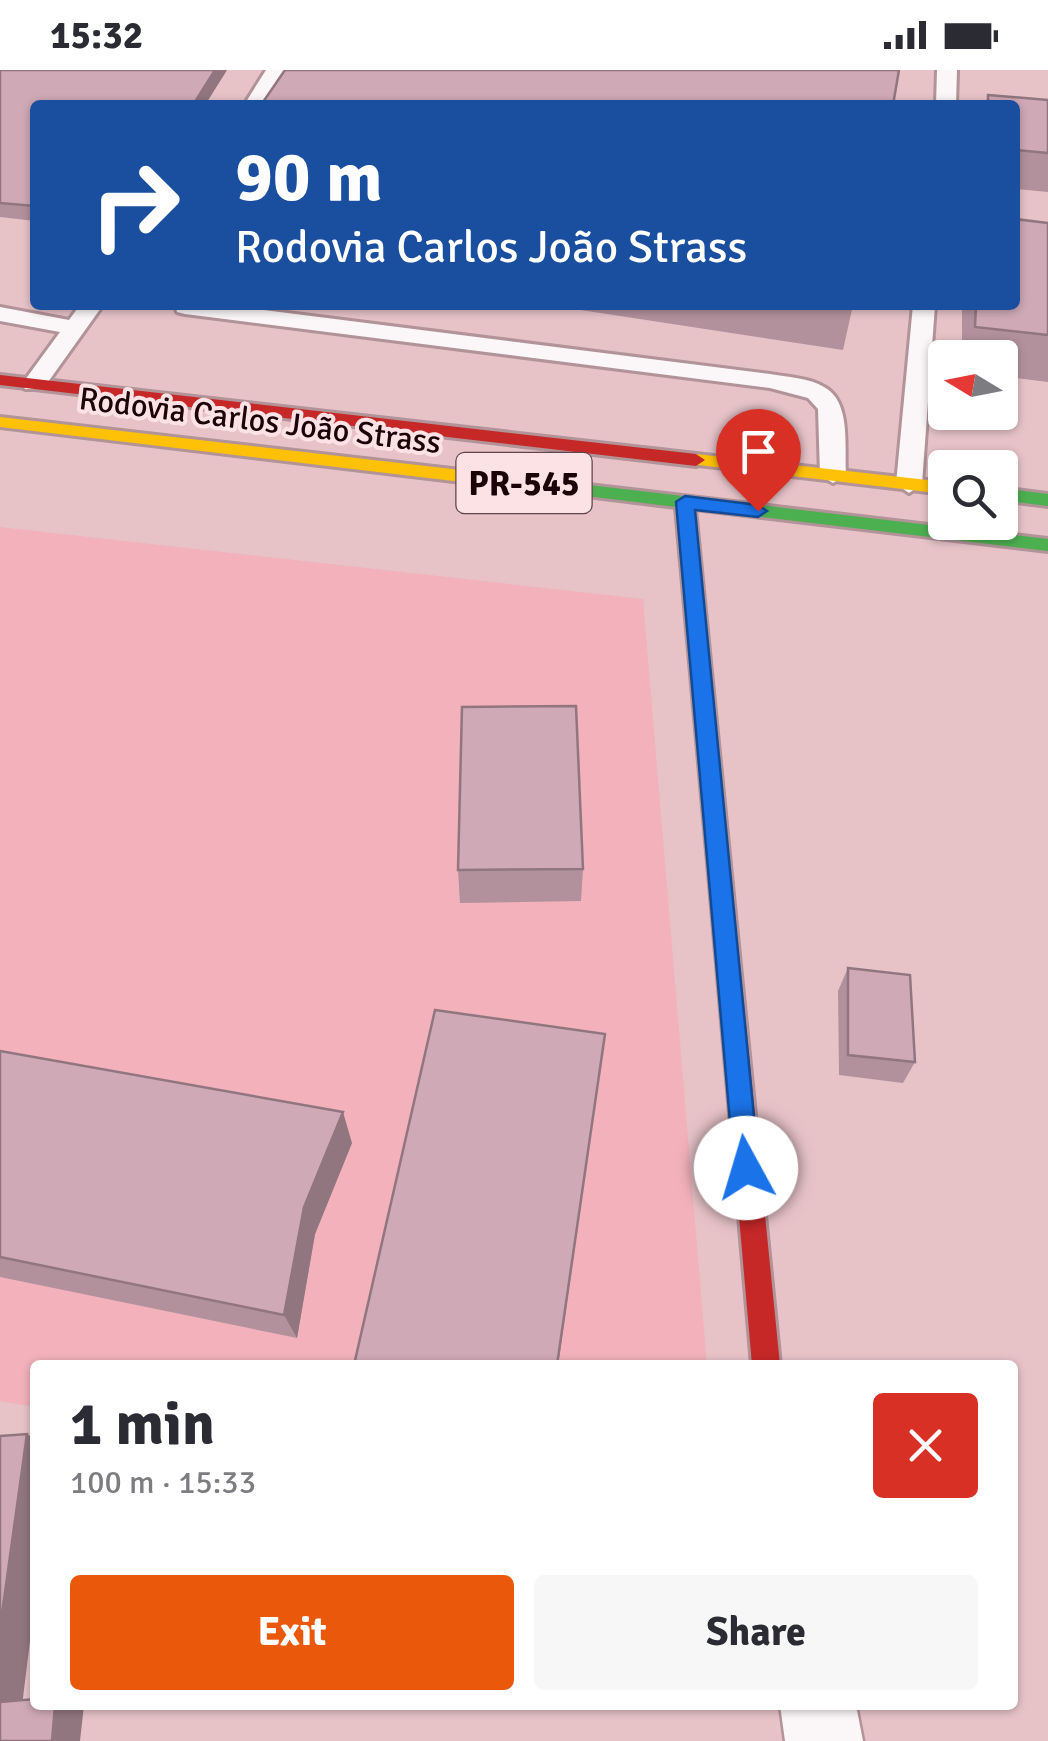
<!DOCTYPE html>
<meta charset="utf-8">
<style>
:root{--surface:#fff;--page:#f7f7f7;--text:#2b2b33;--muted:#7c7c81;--accent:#ea580c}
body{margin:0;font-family:Signika,sans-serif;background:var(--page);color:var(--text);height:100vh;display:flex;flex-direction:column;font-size:38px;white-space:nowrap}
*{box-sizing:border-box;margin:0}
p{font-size:32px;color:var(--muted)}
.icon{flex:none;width:55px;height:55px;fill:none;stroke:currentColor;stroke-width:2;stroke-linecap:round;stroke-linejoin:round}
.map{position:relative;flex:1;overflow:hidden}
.side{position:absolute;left:30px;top:1290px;width:988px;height:350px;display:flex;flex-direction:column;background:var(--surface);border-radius:10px;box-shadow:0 2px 8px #0004}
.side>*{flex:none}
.hud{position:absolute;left:30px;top:30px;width:990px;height:210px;border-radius:10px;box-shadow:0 2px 8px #0004;background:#1a4fa0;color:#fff;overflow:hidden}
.needle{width:65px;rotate:280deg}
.buttons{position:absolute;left:928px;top:270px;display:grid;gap:20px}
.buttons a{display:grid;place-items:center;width:90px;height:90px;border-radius:10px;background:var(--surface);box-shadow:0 2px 8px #0004;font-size:50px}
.pin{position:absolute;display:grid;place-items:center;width:85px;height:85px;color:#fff;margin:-102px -42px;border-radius:50% 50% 50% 0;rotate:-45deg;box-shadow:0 0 10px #0007}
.pin .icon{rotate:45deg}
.me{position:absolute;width:110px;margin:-55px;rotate:354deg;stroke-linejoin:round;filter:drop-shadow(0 0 8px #0008)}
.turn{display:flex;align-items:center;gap:35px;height:210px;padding:0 40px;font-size:45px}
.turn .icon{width:130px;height:130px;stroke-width:2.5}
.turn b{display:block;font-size:70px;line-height:85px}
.round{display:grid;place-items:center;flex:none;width:105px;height:105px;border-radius:10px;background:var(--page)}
.overview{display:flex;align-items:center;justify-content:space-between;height:170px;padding:0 40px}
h1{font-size:60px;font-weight:800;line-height:75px}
.cta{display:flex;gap:20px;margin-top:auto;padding:20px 40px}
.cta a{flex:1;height:115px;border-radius:10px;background:var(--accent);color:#fff;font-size:40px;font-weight:800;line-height:115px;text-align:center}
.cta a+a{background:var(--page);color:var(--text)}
.status{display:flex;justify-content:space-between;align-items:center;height:70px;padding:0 50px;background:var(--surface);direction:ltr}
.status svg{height:28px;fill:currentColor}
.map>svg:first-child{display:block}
</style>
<div class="status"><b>15:32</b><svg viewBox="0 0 49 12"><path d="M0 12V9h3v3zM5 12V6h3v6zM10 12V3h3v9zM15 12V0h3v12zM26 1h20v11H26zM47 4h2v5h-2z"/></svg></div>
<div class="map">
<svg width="1048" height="1671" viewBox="0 0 1048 1671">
<rect width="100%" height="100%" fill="#e7c3c8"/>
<path fill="#f2b1bb" d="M 0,457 L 643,529 L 707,1295 L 35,1295 L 35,1337 L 0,1331 Z"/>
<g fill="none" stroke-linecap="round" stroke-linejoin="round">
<defs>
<g id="lane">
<path d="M 266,0 L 286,0 L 264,35 L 244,35 Z"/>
<path d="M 937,0 L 957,0 L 956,35 L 936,35 Z"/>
<path d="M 80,235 L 103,235 L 43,319 L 25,319 L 22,314 L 60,262 L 0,251 L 0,237 L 69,250 Z"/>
<path d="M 175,235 L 224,235 L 770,304 C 786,307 810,308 824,317 C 852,332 844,378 846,405 L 833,413 L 820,405 L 818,339 L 808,328 L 770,318 L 185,244 L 177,242 Z"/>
<path d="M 913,235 L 935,235 L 922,414 L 909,423 L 896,414 Z"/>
</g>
<path id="street" d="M 780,1635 L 856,1635 L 863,1671 L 785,1671 Z"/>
<g id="fast">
<path d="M 504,405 L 1048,469 L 1048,481 L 695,439 L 732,815 L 729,822 L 713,822 L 710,815 L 676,437 L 498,415 L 495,411 Z"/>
<path d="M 1000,418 L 1048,424 L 1048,436 L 1000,430 Z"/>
</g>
<g id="slow">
<path d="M 0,347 L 504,405 L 513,411 L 504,417 L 0,357 Z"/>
<path d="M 696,384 L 945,412 L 945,424 L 690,394 L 687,390 Z"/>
</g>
<g id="jam">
<path d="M 0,305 L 696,384 L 705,390 L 696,396 L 0,315 Z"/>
<path d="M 721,806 L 729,808 L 732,815 L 780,1295 L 752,1295 L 710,815 L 713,808 Z"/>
</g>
</defs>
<use href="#lane" stroke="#b19398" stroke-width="6"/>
<use href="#street" stroke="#b19398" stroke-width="5"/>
<use href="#fast" stroke="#b19398" stroke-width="6"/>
<use href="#slow" stroke="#b19398" stroke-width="6"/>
<use href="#jam" stroke="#b19398" stroke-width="6"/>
<use href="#lane" fill="#fbf6f7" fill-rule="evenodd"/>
<use href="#street" fill="#fbf6f7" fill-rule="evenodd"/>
<use href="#fast" fill="#4caf50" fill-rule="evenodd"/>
<use href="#slow" fill="#ffc107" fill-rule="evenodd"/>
<use href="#jam" fill="#c62828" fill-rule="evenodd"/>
</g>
<g fill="#b2919d">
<path d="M 0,0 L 227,0 L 205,35 L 35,35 L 35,151 L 0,147 Z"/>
<path d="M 988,25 L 1048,30 L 1048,122 L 1015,119 L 1015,35 L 985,35 Z"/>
<path d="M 1048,153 L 1048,312 L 1000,306 L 1000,288 L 962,288 L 962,235 L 1015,235 Z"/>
<path d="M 548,235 L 853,235 L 843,280 Z"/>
<path d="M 583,799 L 581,831 L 460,833 L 458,800 Z"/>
<path d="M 848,898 L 915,992 L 903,1013 L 839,1005 L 838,921 Z"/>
<path d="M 0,981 L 352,1073 L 315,1164 L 297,1268 L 0,1207 Z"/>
</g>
<g fill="#91767f">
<path d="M 215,0 L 227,0 L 205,35 L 193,35 Z"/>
<path d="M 605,964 L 558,1295 L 557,1295 Z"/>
<path d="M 343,1042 L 352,1073 L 315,1164 L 297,1268 L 284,1245 L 304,1137 Z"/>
<path d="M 27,1364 L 35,1369 L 35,1530 L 22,1636 L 0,1634 L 0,1558 Z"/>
<path d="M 55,1635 L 84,1635 L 80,1671 L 52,1671 Z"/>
</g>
<g fill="#cfa9b6" stroke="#91767f" stroke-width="2.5">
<path d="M 0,0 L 215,0 L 193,35 L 35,35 L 35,136 L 0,133 Z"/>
<path d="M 285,0 L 899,0 L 893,35 L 261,35 Z"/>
<path d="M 988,25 L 1048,30 L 1048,83 L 1015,80 L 1015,35 L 988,35 Z"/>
<path d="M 1015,149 L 1048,153 L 1048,265 L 975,257 L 976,235 L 1015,235 Z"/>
<path d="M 576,636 L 583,799 L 458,800 L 462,637 Z"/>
<path d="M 848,898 L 910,905 L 915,992 L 848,985 Z"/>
<path d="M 435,940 L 605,964 L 557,1295 L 354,1295 Z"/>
<path d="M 0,981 L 343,1042 L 304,1137 L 284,1245 L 0,1187 Z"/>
<path d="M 27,1364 L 0,1558 L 0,1366 Z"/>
<path d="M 35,1629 L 35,1635 L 55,1635 L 52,1671 L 0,1671 L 0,1632 Z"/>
</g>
<path fill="#1a73e8" stroke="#114b97" stroke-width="2.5" d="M 685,426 L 758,435 L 767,441 L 758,447 L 695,440 L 759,1098 L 756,1107 L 746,1111 L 737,1107 L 734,1098 L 676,432 Z"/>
<g text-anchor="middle" stroke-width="8" stroke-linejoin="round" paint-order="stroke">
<g font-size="32" fill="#1d0309" stroke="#fce2e5">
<text transform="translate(260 350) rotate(7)" y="11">Rodovia Carlos João Strass</text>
</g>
<rect fill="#fce2e5" stroke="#60464b" stroke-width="2.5" x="456.5" y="383" width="135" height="60" rx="8"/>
<g font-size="35" font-weight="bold" fill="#1d0309">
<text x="524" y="425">PR-545</text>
</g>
</g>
</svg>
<div class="buttons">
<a><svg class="needle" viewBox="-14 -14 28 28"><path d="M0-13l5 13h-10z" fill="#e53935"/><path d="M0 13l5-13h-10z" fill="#7c7c81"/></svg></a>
<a><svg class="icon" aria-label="search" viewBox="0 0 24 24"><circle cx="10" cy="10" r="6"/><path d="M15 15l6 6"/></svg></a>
</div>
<div class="pin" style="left:758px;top:441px;background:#d93025"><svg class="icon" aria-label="arrive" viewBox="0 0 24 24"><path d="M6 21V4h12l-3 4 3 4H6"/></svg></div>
<svg class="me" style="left:746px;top:1098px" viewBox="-20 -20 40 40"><circle r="19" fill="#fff"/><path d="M0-13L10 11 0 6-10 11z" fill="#1a73e8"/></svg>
<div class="hud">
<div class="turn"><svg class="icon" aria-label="right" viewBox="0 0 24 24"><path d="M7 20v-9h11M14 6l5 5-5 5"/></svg><div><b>90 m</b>Rodovia Carlos João Strass</div></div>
</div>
<section class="side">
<div class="overview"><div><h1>1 min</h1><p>100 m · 15:33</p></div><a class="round" style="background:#d93025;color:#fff"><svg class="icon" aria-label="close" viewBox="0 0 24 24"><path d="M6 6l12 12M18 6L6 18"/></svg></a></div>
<div class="cta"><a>Exit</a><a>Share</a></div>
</section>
</div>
